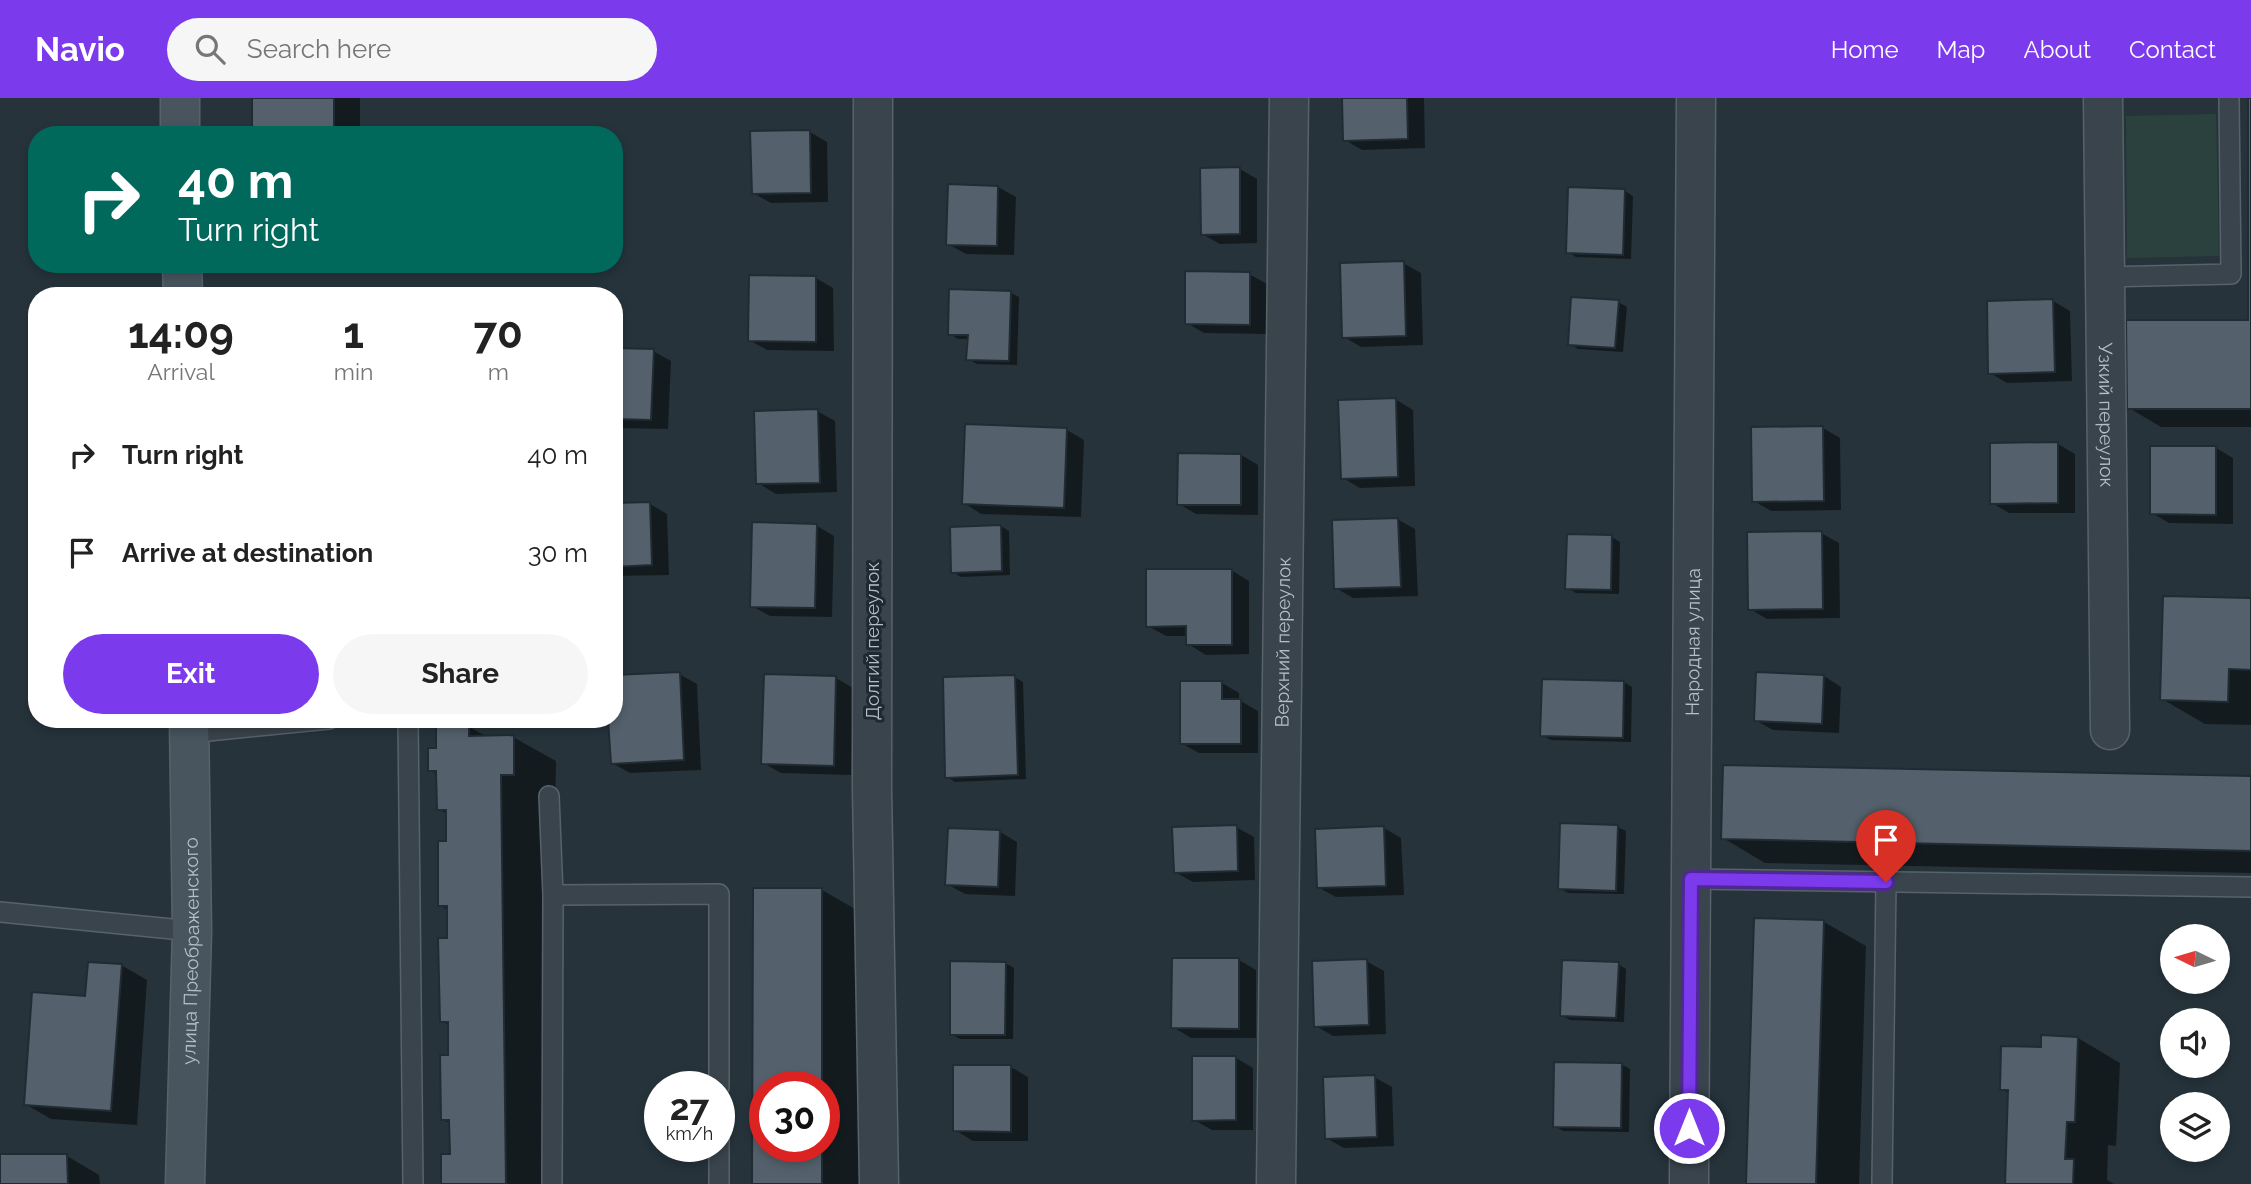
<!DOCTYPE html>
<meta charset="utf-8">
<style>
:root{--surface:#fff;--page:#f6f6f6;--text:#222;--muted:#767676;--accent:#7c3aed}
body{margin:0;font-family:Raleway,sans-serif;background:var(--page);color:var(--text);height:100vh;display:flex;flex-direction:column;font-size:26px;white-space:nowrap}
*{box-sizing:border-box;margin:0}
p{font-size:23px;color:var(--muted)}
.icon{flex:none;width:38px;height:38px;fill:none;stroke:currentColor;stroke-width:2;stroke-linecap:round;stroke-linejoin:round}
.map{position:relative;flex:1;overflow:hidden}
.panel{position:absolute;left:28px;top:189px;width:595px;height:441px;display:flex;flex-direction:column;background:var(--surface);border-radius:28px;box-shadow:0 4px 10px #0003}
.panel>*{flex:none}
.hud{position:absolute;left:28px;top:28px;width:595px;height:147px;border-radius:28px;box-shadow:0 4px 10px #0003;background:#00695c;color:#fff;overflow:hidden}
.needle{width:46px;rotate:275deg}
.tools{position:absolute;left:2160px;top:826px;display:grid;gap:14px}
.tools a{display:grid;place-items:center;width:70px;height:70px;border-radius:50%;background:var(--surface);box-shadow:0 4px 10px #0003;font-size:35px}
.speed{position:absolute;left:644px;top:973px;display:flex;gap:14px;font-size:35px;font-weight:700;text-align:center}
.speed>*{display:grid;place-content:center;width:91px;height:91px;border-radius:50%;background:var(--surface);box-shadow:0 4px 10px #0003;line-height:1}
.speed small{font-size:18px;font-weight:400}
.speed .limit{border:10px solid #d22;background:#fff;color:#111}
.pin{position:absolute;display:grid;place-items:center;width:60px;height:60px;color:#fff;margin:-72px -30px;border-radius:50% 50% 50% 0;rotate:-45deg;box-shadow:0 0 7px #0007}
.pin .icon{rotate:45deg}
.me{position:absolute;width:77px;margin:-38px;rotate:0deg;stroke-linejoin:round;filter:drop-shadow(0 0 5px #0008)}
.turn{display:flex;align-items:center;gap:24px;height:147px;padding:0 35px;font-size:32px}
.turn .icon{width:91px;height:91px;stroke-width:2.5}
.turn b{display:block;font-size:49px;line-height:60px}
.eta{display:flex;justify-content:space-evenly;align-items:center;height:119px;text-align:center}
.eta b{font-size:42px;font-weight:700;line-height:49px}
.action{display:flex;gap:14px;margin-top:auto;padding:14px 35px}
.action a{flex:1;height:80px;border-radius:42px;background:var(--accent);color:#fff;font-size:28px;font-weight:700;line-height:80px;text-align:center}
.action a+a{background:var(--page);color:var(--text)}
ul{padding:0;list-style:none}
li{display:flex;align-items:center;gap:21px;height:98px;padding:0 35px}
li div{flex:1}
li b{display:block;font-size:26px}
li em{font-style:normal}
header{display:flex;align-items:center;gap:42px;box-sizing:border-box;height:98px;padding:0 35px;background:var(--accent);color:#fff}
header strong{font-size:33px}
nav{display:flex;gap:38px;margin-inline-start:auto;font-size:24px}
.search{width:490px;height:63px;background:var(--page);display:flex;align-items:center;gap:18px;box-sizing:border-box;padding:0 24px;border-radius:38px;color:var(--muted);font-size:26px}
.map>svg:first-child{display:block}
</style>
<header>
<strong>Navio</strong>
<div class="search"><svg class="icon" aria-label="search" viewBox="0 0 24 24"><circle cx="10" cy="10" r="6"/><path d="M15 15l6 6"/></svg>Search here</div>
<nav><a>Home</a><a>Map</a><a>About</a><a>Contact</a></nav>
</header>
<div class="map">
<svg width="2251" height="1086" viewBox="0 0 2251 1086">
<rect width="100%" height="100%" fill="#26333b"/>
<path fill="#2b413e" d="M 2216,16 L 2219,158 L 2127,160 L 2126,18 Z"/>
<g fill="#0007" fill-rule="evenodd">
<rect x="254" y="0" width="106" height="37"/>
<path d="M 1343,0 L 1424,0 L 1425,50 L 1362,52 L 1345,42 Z"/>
<path d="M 2249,0 L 2251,329 L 2161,329 L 2129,310 L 2250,224 Z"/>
<path d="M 810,34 L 827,44 L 828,104 L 771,105 L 753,95 Z"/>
<path d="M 1240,71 L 1257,81 L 1257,145 L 1220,146 L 1202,136 Z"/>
<path d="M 998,89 L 1016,99 L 1014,157 L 966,156 L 948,146 Z"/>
<path d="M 1625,93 L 1633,98 L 1631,161 L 1576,159 L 1568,154 Z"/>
<path d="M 1403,165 L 1421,175 L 1423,247 L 1361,249 L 1344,239 Z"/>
<path d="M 1249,176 L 1267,186 L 1267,236 L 1204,235 L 1187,225 Z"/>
<path d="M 816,180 L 833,190 L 834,253 L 767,252 L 749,242 Z"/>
<path d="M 1011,195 L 1019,199 L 1017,267 L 977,266 L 968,261 L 969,241 L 958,241 L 950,236 Z"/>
<path d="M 2053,203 L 2070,213 L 2072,283 L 2007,285 L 1990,275 Z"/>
<path d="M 1618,204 L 1627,209 L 1623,254 L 1578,251 L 1570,246 Z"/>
<path d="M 614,252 L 653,253 L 671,263 L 668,331 L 614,330 Z"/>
<path d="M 1395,301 L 1413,312 L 1415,388 L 1360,390 L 1343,380 Z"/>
<path d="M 817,313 L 835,323 L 837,394 L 776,396 L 758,385 Z"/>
<path d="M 1823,330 L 1840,340 L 1841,412 L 1771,413 L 1754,403 Z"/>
<path d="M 1067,332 L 1084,342 L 1081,419 L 981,416 L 964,405 Z"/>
<path d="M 2058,346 L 2075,356 L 2075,415 L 2009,415 L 1992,405 Z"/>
<path d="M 2216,350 L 2233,360 L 2233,426 L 2169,425 L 2152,415 Z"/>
<path d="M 1241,357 L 1258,367 L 1258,417 L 1196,416 L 1179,406 Z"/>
<path d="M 650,406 L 667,416 L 669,477 L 614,478 L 614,407 Z"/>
<path d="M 1397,421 L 1415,431 L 1418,498 L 1353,500 L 1336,490 Z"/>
<path d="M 817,428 L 834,438 L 832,519 L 770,518 L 752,508 Z"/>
<path d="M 1001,428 L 1009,433 L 1010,477 L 961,479 L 953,474 Z"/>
<path d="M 1821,435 L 1839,445 L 1840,520 L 1767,521 L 1750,511 Z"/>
<path d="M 1612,439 L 1620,444 L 1619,496 L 1576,495 L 1567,490 Z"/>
<path d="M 1231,472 L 1249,483 L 1249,556 L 1206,557 L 1188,546 L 1188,538 L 1166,538 L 1148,528 Z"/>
<path d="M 2251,502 L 2251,627 L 2205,626 L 2162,601 Z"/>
<path d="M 679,576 L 697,586 L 701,672 L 630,675 L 612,665 L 614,621 Z"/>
<path d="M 1824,578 L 1841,589 L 1839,635 L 1773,632 L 1755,622 Z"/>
<path d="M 1014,579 L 1023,584 L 1026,681 L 955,684 L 947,679 Z"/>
<path d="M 836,580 L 853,590 L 851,677 L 781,675 L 763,665 Z"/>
<path d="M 1624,584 L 1632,589 L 1631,644 L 1551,642 L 1542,637 Z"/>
<path d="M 1222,585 L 1239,595 L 1239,602 L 1258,613 L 1258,655 L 1199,655 L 1181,645 Z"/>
<path d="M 468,628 L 487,639 L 513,639 L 556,663 L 548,1086 L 443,1086 L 452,1057 L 451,1026 L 442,1021 L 450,959 L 450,928 L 442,923 L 449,841 L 448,812 L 440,807 L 448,744 L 447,716 L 439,711 L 438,677 L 430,672 L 438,652 Z"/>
<path d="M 2251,680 L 2251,775 L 1765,765 L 1723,740 Z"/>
<path d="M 1562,727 L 1618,729 L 1626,733 L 1624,796 L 1568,795 L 1560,790 Z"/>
<path d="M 1236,729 L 1254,739 L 1255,782 L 1193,784 L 1175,774 Z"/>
<path d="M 1384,730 L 1401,740 L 1404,797 L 1336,799 L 1318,789 Z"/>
<path d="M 1000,734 L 1017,744 L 1015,798 L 965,796 L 947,786 Z"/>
<path d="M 754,792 L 822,792 L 864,816 L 864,1086 L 754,1086 ZM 765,989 L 824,989 L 824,1048 L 765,1048 Z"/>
<path d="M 1824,824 L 1866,848 L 1859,1086 L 1748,1086 Z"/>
<path d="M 1239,862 L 1256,872 L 1256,940 L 1191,940 L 1173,929 Z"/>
<path d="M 1366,863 L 1384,873 L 1386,936 L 1333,938 L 1316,928 Z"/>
<path d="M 1005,865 L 1014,870 L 1013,941 L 960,941 L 951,936 Z"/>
<path d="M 1618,866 L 1626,871 L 1624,924 L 1570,922 L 1561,917 Z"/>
<path d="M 121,867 L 147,882 L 137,1027 L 51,1021 L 25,1006 Z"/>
<path d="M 2078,940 L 2120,965 L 2116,1048 L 2108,1047 L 2107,1082 L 2114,1086 L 2007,1086 L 2010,996 L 2001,991 L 2043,951 Z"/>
<path d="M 1236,960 L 1253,970 L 1253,1032 L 1212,1032 L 1194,1022 Z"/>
<path d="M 1621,966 L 1630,971 L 1629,1034 L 1563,1033 L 1555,1028 Z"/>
<path d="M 1011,969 L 1028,979 L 1028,1043 L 973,1043 L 955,1032 Z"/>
<path d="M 1374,979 L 1392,989 L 1394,1048 L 1344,1050 L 1326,1040 Z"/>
<path d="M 0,1058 L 67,1058 L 99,1077 L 100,1086 L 0,1086 Z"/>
</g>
<g fill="#54616c" stroke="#212b33" stroke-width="2">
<rect x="252" y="0" width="82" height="37"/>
<path d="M 1342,0 L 1407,0 L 1408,41 L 1343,43 Z"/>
<path d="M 2248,0 L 2251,0 L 2251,311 L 2127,311 L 2126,222 L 2248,222 Z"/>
<path d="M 810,32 L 811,95 L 752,96 L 750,33 Z"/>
<path d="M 1240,69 L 1240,136 L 1201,137 L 1200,70 Z"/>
<path d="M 948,86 L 998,88 L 997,148 L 946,147 Z"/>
<path d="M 1568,89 L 1625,91 L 1623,157 L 1566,155 Z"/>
<path d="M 1404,163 L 1406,238 L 1342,240 L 1340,165 Z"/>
<path d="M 1185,173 L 1250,174 L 1250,227 L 1185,226 Z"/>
<path d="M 749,177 L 816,178 L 816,244 L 748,243 Z"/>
<path d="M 949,191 L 1011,193 L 1009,263 L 966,262 L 968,237 L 948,237 Z"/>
<path d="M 1571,199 L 1619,202 L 1615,250 L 1568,247 Z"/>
<path d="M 2053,201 L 2055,274 L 1988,276 L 1987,203 Z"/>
<path d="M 614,250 L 654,251 L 651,322 L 614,321 Z"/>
<path d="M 1396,300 L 1398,379 L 1341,381 L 1338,302 Z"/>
<path d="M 818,311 L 820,385 L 756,386 L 754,313 Z"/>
<path d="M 965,326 L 1067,330 L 1064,410 L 962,406 Z"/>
<path d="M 1823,328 L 1824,403 L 1752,404 L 1751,329 Z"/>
<path d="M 2058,344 L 2058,405 L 1990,406 L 1990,345 Z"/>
<path d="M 2150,348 L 2216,348 L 2216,417 L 2150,416 Z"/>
<path d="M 1178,355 L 1241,356 L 1241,407 L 1177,407 Z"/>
<path d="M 650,404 L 652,467 L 614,469 L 614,405 Z"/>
<path d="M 1398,420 L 1401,489 L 1334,491 L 1332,422 Z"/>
<path d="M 752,424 L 817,426 L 815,510 L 750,509 Z"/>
<path d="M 1001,427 L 1002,473 L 951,475 L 950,429 Z"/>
<path d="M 1822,433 L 1823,511 L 1748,512 L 1747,434 Z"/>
<path d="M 1567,436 L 1612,437 L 1611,492 L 1565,491 Z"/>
<path d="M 1146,471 L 1232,471 L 1232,547 L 1186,547 L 1186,528 L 1146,529 Z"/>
<path d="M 2163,498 L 2251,500 L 2251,572 L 2229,571 L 2228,604 L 2160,602 Z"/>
<path d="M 680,574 L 684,662 L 611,666 L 608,621 L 614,621 L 614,577 Z"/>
<path d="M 1756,574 L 1824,577 L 1822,626 L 1754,623 Z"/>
<path d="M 764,576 L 836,578 L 834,668 L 761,666 Z"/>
<path d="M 1015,577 L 1018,677 L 945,680 L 943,579 Z"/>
<path d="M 1542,581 L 1624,583 L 1623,640 L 1540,638 Z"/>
<path d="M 1180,583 L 1222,583 L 1222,601 L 1241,601 L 1241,646 L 1180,646 Z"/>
<path d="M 436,627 L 469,627 L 469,638 L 514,637 L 514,677 L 501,677 L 506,1086 L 441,1086 L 441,1056 L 450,1056 L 449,1022 L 441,1022 L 440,957 L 448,957 L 448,924 L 440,924 L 438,840 L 447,840 L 447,808 L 438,808 L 438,743 L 446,743 L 446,712 L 437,712 L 436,673 L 428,673 L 428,650 L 436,650 Z"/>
<path d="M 1723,667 L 2251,678 L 2251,753 L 1721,741 Z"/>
<path d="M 1560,725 L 1618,727 L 1616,793 L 1558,791 Z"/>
<path d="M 1237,727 L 1238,773 L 1174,775 L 1172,729 Z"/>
<path d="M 1384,728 L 1386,788 L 1317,790 L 1315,731 Z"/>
<path d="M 948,730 L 1000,732 L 998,789 L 945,787 Z"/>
<path d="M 753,790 L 822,790 L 822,989 L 765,989 L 765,1048 L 822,1048 L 822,1086 L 752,1086 Z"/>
<path d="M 1754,820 L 1824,822 L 1816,1086 L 1746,1086 Z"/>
<path d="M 1172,860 L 1239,860 L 1239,931 L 1171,930 Z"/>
<path d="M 1367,861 L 1369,927 L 1314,929 L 1312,863 Z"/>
<path d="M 1562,862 L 1619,864 L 1616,920 L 1560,918 Z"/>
<path d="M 950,863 L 1006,864 L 1005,937 L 950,937 Z"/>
<path d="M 88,864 L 122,866 L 111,1013 L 24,1007 L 32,894 L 85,898 Z"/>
<path d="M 2041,937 L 2078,939 L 2075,1024 L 2067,1024 L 2065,1061 L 2074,1061 L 2073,1086 L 2005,1086 L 2008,992 L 2000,992 L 2001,948 L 2041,949 Z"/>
<path d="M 1192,958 L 1236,958 L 1236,1022 L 1192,1023 Z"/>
<path d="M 1554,964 L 1622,965 L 1621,1030 L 1553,1029 Z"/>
<path d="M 953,967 L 1011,967 L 1011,1034 L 953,1033 Z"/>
<path d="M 1375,977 L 1377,1039 L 1325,1041 L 1323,979 Z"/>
<path d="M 0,1056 L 67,1056 L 68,1086 L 0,1086 Z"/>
</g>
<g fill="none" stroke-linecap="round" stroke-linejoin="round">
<defs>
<g id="lane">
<path d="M 2104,179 L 2231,176 L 2229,0"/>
<path d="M 408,621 L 413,1086"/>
<path d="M 189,635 L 329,621"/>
<path d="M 549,698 L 553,797 L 552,1086"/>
<path d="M 1691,781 L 2251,789"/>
<path d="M 553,797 L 719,796 L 719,989"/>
<path d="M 0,814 L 192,833"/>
<path d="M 719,1023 L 719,1086"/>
<path d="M 1882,1086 L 1886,784"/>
</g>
<g id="street">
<path d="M 873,0 L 872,690 L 879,1086"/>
<path id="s1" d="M 2103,0 L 2110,632"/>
<path id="s2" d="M 1276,1086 L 1289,0"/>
<path id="s3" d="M 1689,1086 L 1696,0"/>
</g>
<g id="secondary">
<path d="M 180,0 L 180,37"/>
<path d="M 182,166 L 183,198"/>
<path id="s4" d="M 185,1086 L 192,833 L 189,621"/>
</g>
</defs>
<use href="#lane" stroke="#58626a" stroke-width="22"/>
<use href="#street" stroke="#58626a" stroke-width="41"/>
<use href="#secondary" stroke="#58626a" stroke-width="41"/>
<use href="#lane" stroke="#3a444c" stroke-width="19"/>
<use href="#street" stroke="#3a444c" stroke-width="38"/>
<use href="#secondary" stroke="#48545e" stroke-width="38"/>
</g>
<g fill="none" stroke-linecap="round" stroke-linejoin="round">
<defs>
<path id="route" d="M 1689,1030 L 1691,781 L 1886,784"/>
</defs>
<use href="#route" stroke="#51269a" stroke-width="18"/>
<use href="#route" stroke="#7c3aed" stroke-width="12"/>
</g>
<g text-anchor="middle" stroke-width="6" stroke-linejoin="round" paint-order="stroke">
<g font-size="19" fill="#b6bfc7" stroke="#1f2931">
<text dy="7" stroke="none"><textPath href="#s1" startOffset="317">Узкий переулок</textPath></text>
<text transform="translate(872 543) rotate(-90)" y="7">Долгий переулок</text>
<text dy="7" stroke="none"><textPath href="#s2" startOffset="542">Верхний переулок</textPath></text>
<text dy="7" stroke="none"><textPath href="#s3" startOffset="542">Народная улица</textPath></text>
<text dy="7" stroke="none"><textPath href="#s4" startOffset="233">улица Преображенского</textPath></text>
</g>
</g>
</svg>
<div class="tools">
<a><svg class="needle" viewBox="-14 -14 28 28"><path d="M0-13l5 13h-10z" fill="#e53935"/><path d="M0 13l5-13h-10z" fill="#767676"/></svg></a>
<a><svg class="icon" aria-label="sound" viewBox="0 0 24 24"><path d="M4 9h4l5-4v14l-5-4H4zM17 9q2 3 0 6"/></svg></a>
<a><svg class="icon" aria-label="layers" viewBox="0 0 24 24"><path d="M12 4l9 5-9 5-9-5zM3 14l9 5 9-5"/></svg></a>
</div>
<div class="speed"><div>27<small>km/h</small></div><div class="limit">30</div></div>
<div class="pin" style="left:1886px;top:784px;background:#d93025"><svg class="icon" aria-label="arrive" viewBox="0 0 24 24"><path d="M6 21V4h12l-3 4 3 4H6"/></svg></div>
<svg class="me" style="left:1689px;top:1030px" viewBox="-20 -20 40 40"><circle r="17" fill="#7c3aed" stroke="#fff" stroke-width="3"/><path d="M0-11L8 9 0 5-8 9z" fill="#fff"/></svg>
<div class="hud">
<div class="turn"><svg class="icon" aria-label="right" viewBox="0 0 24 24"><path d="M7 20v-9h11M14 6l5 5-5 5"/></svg><div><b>40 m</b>Turn right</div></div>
</div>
<section class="panel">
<div class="eta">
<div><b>14:09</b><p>Arrival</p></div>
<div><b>1</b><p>min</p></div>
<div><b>70</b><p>m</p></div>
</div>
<ul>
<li><svg class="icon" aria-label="right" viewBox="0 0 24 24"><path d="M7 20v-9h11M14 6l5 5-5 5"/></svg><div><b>Turn right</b></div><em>40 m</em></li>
<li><svg class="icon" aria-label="arrive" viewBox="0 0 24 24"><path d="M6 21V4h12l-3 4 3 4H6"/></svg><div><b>Arrive at destination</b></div><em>30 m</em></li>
</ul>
<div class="action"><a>Exit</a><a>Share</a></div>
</section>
</div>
